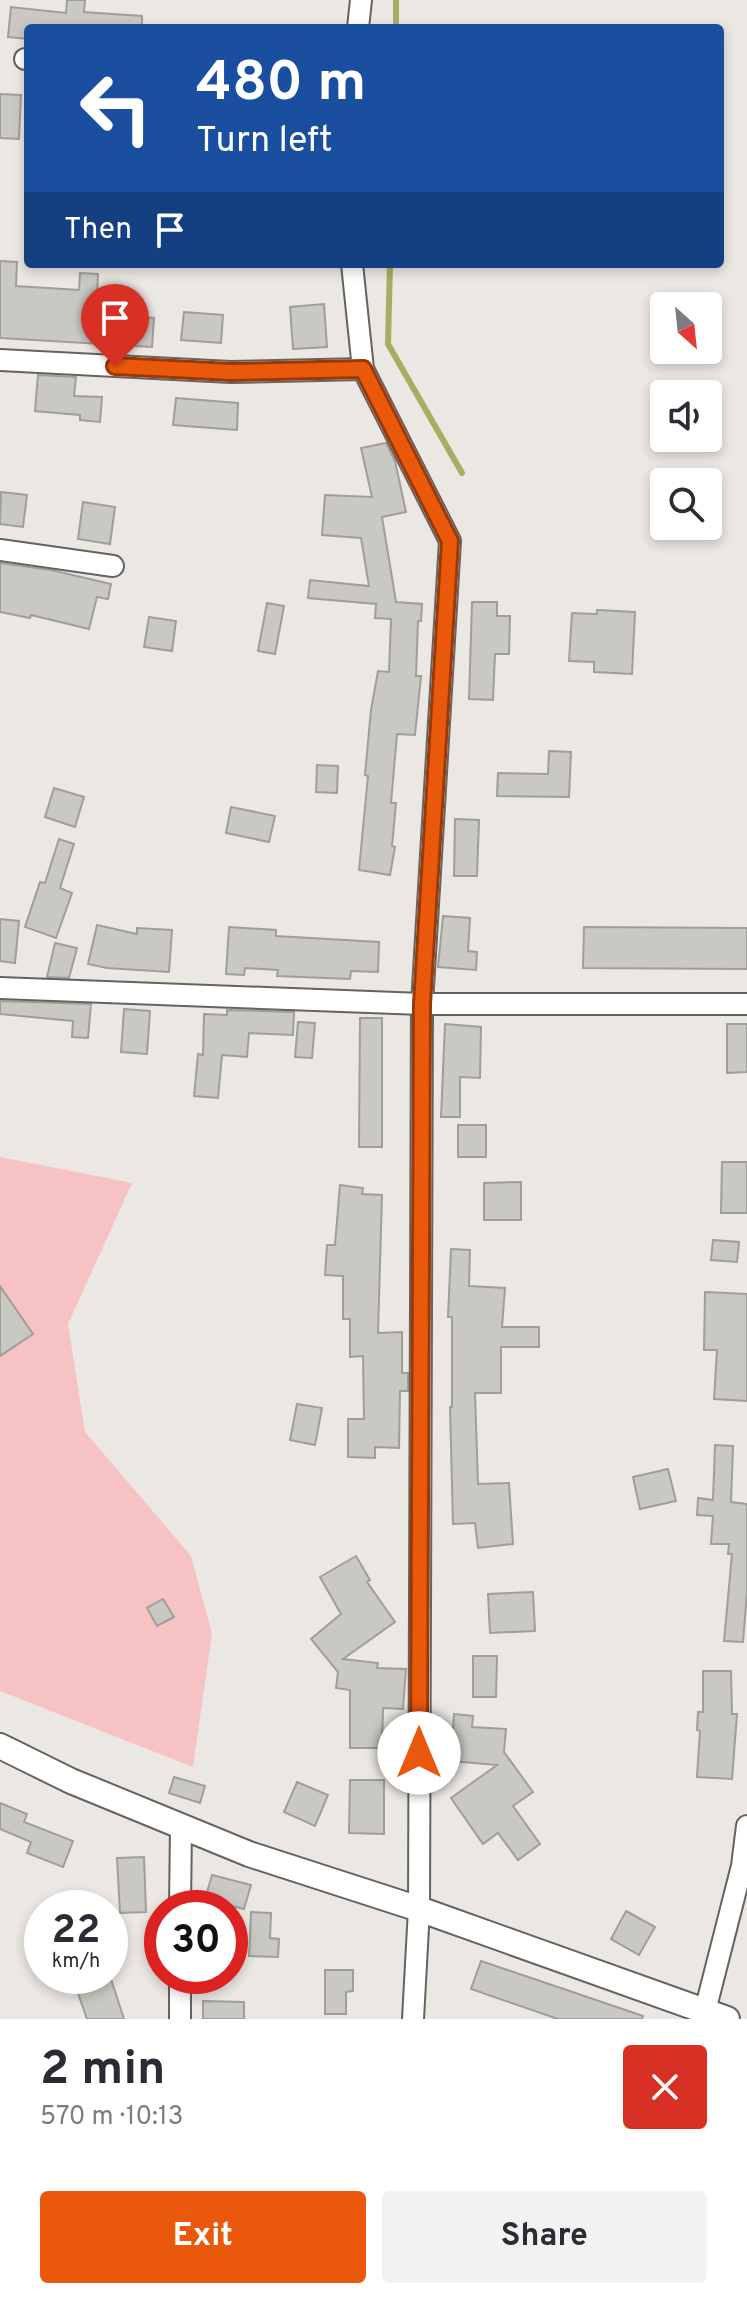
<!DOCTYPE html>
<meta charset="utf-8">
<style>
:root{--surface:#fff;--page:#f2f2f3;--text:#2b2b33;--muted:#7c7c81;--accent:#ea580c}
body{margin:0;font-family:Overpass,sans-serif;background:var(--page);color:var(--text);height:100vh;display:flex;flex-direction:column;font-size:30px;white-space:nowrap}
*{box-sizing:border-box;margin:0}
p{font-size:26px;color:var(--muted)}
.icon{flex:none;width:44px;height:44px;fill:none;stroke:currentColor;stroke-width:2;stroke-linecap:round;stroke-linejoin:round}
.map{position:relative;height:2019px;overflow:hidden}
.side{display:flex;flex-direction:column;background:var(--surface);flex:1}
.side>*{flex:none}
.top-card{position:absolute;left:24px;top:24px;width:700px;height:244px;border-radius:8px;box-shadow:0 4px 12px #0003;background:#1a4fa0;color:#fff;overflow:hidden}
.needle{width:52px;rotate:153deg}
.fabs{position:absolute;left:650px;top:292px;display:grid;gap:16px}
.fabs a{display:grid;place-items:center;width:72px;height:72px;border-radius:8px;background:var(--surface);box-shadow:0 4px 12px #0003;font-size:40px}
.speed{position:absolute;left:24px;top:1890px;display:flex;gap:16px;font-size:40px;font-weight:700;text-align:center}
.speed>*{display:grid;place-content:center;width:104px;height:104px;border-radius:50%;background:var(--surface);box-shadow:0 4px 12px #0003;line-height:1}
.speed small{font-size:20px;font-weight:400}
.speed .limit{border:12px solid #d22;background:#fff;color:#111}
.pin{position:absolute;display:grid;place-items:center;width:68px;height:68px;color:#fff;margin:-82px -34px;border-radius:50% 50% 50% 0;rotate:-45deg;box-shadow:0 0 8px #0007}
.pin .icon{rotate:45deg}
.me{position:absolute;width:88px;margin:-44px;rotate:0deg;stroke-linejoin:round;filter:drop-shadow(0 0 6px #0008)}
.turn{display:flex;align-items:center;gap:28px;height:168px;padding:0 40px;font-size:36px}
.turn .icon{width:104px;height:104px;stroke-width:2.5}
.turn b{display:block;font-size:56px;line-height:68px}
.then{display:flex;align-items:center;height:76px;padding:0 40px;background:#0003;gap:16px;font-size:30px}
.round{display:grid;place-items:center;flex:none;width:84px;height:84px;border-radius:8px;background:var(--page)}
.overview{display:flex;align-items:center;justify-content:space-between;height:136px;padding:0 40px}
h1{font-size:48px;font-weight:700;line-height:60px}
.cta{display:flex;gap:16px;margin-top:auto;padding:16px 40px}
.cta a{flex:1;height:92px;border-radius:8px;background:var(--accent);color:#fff;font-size:32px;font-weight:700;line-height:92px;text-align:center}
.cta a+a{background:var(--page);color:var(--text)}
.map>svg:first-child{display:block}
</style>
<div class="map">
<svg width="747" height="2019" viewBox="0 0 747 2019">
<rect width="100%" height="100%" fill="#ebe7e2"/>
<path fill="#f7c2c4" d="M 0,1157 L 132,1183 L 68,1324 L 85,1432 L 191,1556 L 212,1634 L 193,1767 L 0,1691 Z"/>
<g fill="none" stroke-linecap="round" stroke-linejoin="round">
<g stroke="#a9ad62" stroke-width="6">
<path d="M 396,28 L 396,0"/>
<path d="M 390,264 L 388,344 L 462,473"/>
</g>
</g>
<g fill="#cac8c2" stroke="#a09e99" stroke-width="2">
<path d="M 67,0 L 85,0 L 84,12 L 142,16 L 142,28 L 28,28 L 28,39 L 8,37 L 11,7 L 66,13 Z"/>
<path d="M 0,94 L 21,95 L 19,139 L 0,138 Z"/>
<path d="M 0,261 L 17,262 L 16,286 L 79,290 L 80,273 L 98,274 L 96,315 L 154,318 L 152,347 L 0,338 Z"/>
<path d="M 324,304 L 327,347 L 293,349 L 290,307 Z"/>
<path d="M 184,312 L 223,315 L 221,343 L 181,340 Z"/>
<path d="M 38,375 L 76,377 L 74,396 L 102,397 L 100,422 L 80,420 L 80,415 L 35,411 Z"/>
<path d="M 176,398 L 238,403 L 237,430 L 173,425 Z"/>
<path d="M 386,443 L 395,461 L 406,512 L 382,517 L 396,602 L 422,604 L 421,621 L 418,621 L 416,676 L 421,676 L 415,735 L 397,734 L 391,803 L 396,803 L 392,846 L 395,847 L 390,875 L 359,870 L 368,776 L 365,775 L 371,710 L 378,671 L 389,672 L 391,619 L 375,618 L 376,604 L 308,598 L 310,580 L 369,586 L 361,538 L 322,535 L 325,495 L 372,497 L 361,448 Z"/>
<path d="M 1,492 L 27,495 L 23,527 L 0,524 Z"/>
<path d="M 83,502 L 115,507 L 110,544 L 78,539 Z"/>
<path d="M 0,563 L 51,570 L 111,584 L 108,599 L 97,597 L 89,629 L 31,615 L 30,618 L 0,612 Z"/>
<path d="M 472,602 L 497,602 L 497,616 L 510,616 L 509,654 L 495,654 L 493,700 L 469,699 Z"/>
<path d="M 267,603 L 284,606 L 275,654 L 258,651 Z"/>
<path d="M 597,610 L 635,612 L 632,674 L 594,672 L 594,662 L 569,661 L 572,613 L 597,614 Z"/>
<path d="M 149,617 L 176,621 L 172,651 L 144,647 Z"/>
<path d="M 549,751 L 571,752 L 569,797 L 497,796 L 498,773 L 548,774 Z"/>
<path d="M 317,765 L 338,766 L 337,793 L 316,792 Z"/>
<path d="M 54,788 L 84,797 L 75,827 L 45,817 Z"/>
<path d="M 231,807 L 275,816 L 269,842 L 226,833 Z"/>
<path d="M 455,819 L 479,820 L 477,876 L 454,876 Z"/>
<path d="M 59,839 L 74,844 L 60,888 L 72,893 L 56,938 L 25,927 L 40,882 L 45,883 Z"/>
<path d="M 443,916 L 470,918 L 468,951 L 477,952 L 476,970 L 438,967 Z"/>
<path d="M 0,919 L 19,921 L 15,963 L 0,961 Z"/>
<path d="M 97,925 L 137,934 L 137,928 L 172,930 L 169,972 L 107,968 L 88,964 Z"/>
<path d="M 229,927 L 276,930 L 276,936 L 379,942 L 378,972 L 351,971 L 350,979 L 277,976 L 278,970 L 245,968 L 244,975 L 226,974 Z"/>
<path d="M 584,927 L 747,928 L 747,969 L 583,968 Z"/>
<path d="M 55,943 L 77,948 L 69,978 L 47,977 Z"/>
<path d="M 0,1001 L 91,1004 L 88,1038 L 72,1037 L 73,1021 L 0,1014 Z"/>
<path d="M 124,1009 L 150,1011 L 147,1054 L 121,1052 Z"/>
<path d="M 227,1010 L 294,1012 L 293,1035 L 249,1033 L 247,1057 L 222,1055 L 218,1098 L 194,1096 L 198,1054 L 203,1055 L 204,1014 L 227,1015 Z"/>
<path d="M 360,1018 L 382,1018 L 382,1147 L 359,1147 Z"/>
<path d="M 298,1022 L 315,1023 L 312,1058 L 295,1057 Z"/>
<path d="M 445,1024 L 481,1027 L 480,1078 L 460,1077 L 460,1117 L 441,1117 Z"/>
<path d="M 727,1024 L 747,1024 L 747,1072 L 727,1073 Z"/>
<rect x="458" y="1125" width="28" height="32"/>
<path d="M 722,1162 L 747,1162 L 747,1213 L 721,1213 Z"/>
<path d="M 521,1182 L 521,1220 L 484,1220 L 484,1183 Z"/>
<path d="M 340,1185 L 363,1188 L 362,1194 L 382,1195 L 378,1333 L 402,1332 L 402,1373 L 408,1373 L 408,1391 L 400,1391 L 399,1448 L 375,1447 L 375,1458 L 348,1457 L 348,1419 L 364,1419 L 363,1356 L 350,1357 L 350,1319 L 343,1319 L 343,1276 L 325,1275 L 327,1245 L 335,1245 Z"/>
<path d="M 713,1240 L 739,1242 L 737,1262 L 711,1260 Z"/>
<path d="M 451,1249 L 470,1250 L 469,1286 L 505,1288 L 502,1327 L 539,1327 L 539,1347 L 501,1347 L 501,1393 L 475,1393 L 478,1484 L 509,1483 L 513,1544 L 478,1548 L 475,1523 L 453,1524 L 450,1407 L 452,1407 L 452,1317 L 448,1317 Z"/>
<path d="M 0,1286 L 33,1334 L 0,1356 Z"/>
<path d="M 705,1292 L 747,1294 L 747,1401 L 714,1399 L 717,1350 L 704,1350 Z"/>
<path d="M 297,1404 L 322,1408 L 315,1445 L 290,1440 Z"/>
<path d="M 715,1445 L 733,1446 L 731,1502 L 747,1504 L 747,1592 L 743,1642 L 724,1641 L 732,1554 L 728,1554 L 729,1544 L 711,1544 L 713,1516 L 697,1515 L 698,1498 L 713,1500 Z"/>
<path d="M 668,1469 L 676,1501 L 640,1509 L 633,1477 Z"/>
<path d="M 356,1556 L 370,1580 L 367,1582 L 395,1622 L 343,1659 L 378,1663 L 377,1668 L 406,1669 L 403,1709 L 383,1708 L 382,1748 L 350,1748 L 350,1690 L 336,1688 L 338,1672 L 311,1639 L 341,1614 L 320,1577 Z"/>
<path d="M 533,1592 L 535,1631 L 490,1633 L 488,1594 Z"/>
<path d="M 163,1599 L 174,1617 L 157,1626 L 147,1608 Z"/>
<path d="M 473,1656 L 497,1656 L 496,1697 L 473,1697 Z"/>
<path d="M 703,1671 L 731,1671 L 732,1714 L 737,1714 L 732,1779 L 697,1777 L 700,1731 L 697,1730 L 698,1712 L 703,1712 Z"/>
<path d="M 454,1714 L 473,1716 L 472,1727 L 506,1729 L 504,1752 L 533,1792 L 513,1806 L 540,1844 L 518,1860 L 498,1833 L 483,1844 L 451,1798 L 497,1765 L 451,1761 Z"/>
<path d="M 174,1777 L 205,1786 L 200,1803 L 169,1793 Z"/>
<path d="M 350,1780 L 384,1780 L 384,1834 L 349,1833 Z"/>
<path d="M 297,1782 L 328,1795 L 315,1826 L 284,1812 Z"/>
<path d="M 0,1803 L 27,1814 L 24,1822 L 73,1841 L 63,1867 L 27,1853 L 31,1842 L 0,1829 Z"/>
<path d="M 144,1857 L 146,1912 L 120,1913 L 117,1858 Z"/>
<path d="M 212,1875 L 251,1885 L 244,1909 L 205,1899 Z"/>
<path d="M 626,1911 L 655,1927 L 639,1955 L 611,1939 Z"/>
<path d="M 251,1912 L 271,1913 L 270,1938 L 279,1939 L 278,1957 L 249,1956 Z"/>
<path d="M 481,1961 L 643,2016 L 642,2019 L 558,2019 L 471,1989 Z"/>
<path d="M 325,1970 L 353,1970 L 353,1991 L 346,1992 L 346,2014 L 325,2014 Z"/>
<path d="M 72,1976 L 110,1976 L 124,2019 L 87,2019 Z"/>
<path d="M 203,2001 L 244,2002 L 244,2019 L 203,2019 Z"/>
</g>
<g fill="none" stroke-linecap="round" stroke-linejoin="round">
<defs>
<g id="minor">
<path d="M 358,28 L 361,0"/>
<path d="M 25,59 L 28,59"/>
<path d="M 352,264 L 363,369 L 450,541 L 422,1004 L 419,1909 L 413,2019"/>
<path d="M 0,360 L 231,372 L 363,369"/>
<path d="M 0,550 L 113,566"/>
<path d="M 0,988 L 422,1004 L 747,1004"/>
<path d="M 180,1908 L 181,1826"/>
<path d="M 705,2011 L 742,1866 L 747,1826"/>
<path d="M 180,2019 L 180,1976"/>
</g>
<path id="tertiary" d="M 0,1746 L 71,1781 L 249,1854 L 419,1909 L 727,2019"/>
</defs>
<use href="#minor" stroke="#66625f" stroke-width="24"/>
<use href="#tertiary" stroke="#66625f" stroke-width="28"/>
<use href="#minor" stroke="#fff" stroke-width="20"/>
<use href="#tertiary" stroke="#fff" stroke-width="24"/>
</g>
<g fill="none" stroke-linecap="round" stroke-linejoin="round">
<defs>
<path id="route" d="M 115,366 L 231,372 L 363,369 L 450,541 L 422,1004 L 419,1753"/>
</defs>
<use href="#route" stroke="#983908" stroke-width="20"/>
<use href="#route" stroke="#ea580c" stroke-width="14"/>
</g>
</svg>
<div class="fabs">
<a><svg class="needle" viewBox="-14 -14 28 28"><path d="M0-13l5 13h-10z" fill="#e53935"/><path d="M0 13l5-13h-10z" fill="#7c7c81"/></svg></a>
<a><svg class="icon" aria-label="sound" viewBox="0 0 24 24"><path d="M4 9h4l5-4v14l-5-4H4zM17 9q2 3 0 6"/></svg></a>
<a><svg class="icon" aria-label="search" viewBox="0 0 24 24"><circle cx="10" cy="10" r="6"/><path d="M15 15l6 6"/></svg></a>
</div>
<div class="speed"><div>22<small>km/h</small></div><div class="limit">30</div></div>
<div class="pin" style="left:115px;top:366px;background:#d93025"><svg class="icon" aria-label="arrive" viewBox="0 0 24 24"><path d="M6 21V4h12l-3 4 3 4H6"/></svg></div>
<svg class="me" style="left:419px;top:1753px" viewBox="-20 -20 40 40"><circle r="19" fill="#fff"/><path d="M0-13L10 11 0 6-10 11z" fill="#ea580c"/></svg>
<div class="top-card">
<div class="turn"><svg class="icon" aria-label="left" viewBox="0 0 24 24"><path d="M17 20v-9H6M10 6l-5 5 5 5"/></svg><div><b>480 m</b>Turn left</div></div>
<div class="then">Then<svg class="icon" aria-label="arrive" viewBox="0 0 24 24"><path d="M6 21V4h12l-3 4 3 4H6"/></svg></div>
</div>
</div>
<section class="side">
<div class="overview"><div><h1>2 min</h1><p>570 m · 10:13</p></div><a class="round" style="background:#d93025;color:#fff"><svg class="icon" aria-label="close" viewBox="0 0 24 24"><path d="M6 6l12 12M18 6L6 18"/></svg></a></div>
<div class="cta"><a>Exit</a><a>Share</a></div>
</section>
